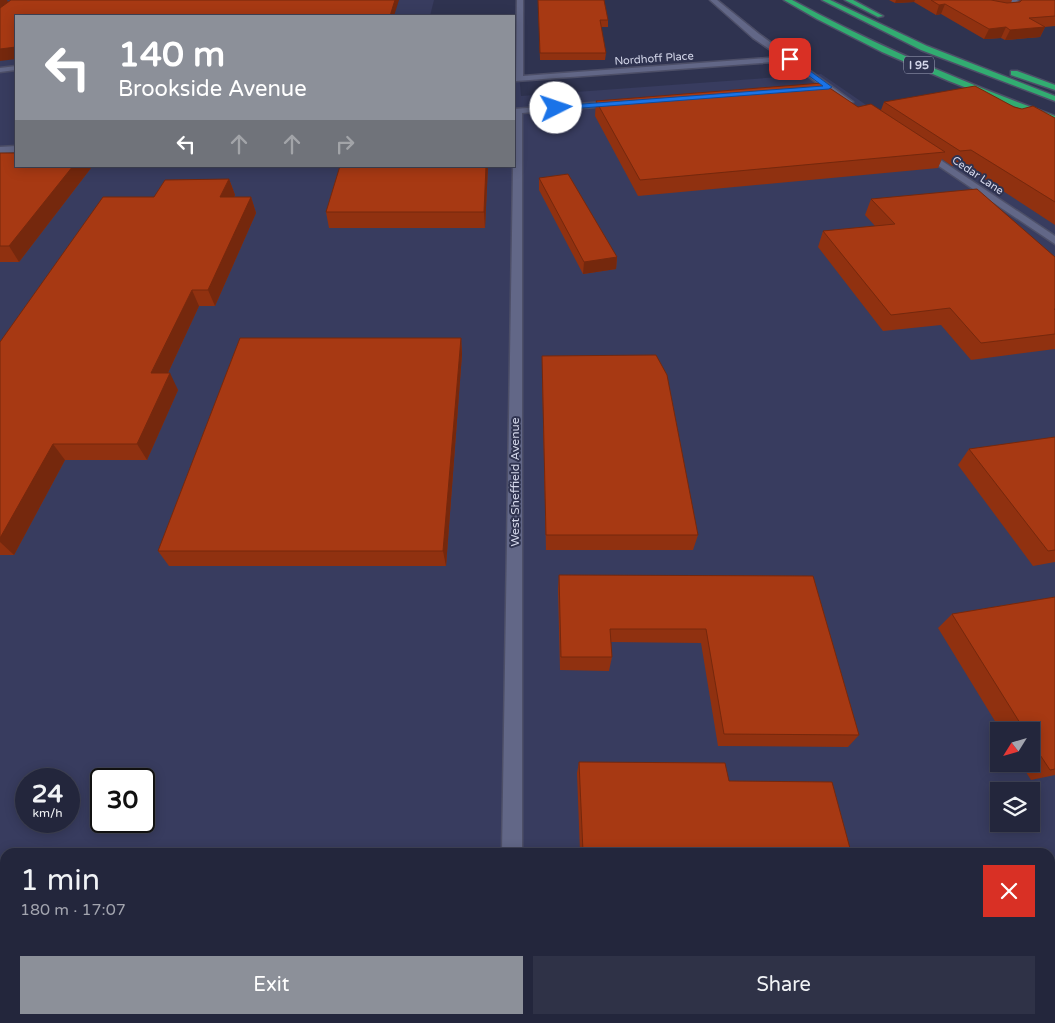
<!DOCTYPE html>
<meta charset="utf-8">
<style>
:root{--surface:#23263c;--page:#2f3247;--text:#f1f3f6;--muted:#a3a5af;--line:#404356;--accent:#8c9099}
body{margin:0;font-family:"Varela Round",sans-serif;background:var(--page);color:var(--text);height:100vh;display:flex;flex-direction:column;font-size:19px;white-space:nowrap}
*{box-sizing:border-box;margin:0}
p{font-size:16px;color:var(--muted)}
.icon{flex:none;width:28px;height:28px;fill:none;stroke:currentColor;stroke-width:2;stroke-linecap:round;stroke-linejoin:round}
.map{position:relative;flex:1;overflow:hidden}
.details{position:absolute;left:0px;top:848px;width:1055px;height:176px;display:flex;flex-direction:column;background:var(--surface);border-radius:15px 15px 0 0;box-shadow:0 2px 12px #0003,0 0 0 1px var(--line)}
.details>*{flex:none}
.guide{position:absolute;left:15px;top:15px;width:500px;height:152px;border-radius:0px;box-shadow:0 2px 12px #0003,0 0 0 1px var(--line);background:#8c9099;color:#fff;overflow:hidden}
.needle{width:32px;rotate:233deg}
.controls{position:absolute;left:990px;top:722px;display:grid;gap:10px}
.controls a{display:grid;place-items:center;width:50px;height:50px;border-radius:0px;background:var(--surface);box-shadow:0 2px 12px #0003,0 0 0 1px var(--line);font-size:25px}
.speed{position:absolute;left:15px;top:768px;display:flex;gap:10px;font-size:25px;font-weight:700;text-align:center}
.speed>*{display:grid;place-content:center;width:65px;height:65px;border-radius:50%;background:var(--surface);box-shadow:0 2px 12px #0003,0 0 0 1px var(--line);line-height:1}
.speed small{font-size:12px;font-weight:400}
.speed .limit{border:2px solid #111;border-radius:8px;background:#fff;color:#111}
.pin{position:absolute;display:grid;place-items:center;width:42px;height:42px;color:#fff;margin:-21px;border-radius:10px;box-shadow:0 2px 8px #0006}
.me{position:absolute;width:55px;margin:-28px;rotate:86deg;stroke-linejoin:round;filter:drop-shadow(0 0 4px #0008)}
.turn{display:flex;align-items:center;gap:18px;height:105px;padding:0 20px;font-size:22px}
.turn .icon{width:65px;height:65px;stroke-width:2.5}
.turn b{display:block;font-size:35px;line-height:42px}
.lanes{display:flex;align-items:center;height:48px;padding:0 20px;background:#0003;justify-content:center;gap:25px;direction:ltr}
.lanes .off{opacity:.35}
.round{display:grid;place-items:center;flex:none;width:52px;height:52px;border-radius:0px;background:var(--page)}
.head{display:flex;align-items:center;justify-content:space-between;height:85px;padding:0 20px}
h1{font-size:30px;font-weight:600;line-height:38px}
.cta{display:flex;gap:10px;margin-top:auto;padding:10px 20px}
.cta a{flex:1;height:58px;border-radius:0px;background:var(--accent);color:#fff;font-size:20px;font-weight:600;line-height:58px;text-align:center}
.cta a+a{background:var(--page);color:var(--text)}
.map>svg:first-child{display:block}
</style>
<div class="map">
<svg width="1055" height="1023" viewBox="0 0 1055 1023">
<rect width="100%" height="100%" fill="#2f3350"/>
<path fill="#383c5f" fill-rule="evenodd" d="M 0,0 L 434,0 L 430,16 L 16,16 L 16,166 L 514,166 L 514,39 L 516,39 L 521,96 L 821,74 L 875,111 L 1055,132 L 1055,1023 L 0,1023 ZM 999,731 L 1031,731 L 1031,764 L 999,764 ZM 26,779 L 69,779 L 69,821 L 26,821 ZM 101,779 L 144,779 L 144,821 L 101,821 ZM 999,791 L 1031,791 L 1031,824 L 999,824 ZM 5,852 L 1050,852 L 1050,1019 L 5,1019 Z"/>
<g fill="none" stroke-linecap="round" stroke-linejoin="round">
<defs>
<g id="street">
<path d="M 517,0 L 523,0 L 523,76 L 781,57 L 753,38 L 710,0 L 717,0 L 759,34 L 853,102 L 846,104 L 787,61 L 516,81 Z"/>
<path d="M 972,0 C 987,0 998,9 1014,6 L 1009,0 L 1017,0 L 1020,3 L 1020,7 C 1007,16 984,10 972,0 Z"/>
<path d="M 16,66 L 16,70 L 0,72 L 0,68 Z"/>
<path d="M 617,101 L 621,103 L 620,105 L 522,113 L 522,852 L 502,852 L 514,109 Z"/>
<path d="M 16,146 L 16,152 L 0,153 L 0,147 Z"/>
<path d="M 924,149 L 1055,236 L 1055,244 L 921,154 L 919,152 Z"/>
<rect x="0" y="893" width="5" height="22"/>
<rect x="498" y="1019" width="24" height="4"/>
</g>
<g id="highway">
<path d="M 784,0 L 792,0 C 876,46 965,83 1055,116 L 1055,122 L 949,81 L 882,52 L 817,19 Z"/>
<path d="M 822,0 L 830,0 L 927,46 L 1055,96 L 1055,101 L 921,50 Z"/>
<path d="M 845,0 L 853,0 L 883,16 L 878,17 Z"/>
<path d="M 1011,71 L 1017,71 L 1055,85 L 1055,90 L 1011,75 Z"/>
</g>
</defs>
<use href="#street" stroke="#4d4f68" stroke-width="3"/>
<use href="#highway" stroke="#4d4f68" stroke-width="3"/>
<use href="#street" fill="#626787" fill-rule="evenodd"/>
<use href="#highway" fill="#32ac71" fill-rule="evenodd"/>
</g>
<g fill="#903110">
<path d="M 538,0 L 608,20 L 608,27 L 601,27 L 606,53 L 605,60 L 540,60 Z"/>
<path d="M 889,0 L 1012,0 L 1011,3 L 1021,1 L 1019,0 L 1055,0 L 1055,26 L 1045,27 L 1040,37 L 1005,40 L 1001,38 L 984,39 L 941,14 L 936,15 L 914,2 L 895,3 Z"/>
<path d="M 596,101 L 858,107 L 881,110 L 884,102 L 1014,107 L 1055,118 L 1055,225 L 963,165 L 952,166 L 942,159 L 938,168 L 638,196 L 595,116 Z"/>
<path d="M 0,153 L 91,168 L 19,262 L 0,262 Z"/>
<path d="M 488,166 L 485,228 L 329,228 L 326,212 Z"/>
<path d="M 539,178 L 617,257 L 616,269 L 583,274 L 539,190 Z"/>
<path d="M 229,179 L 235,195 L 234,197 L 251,197 L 256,213 L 215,306 L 199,306 L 168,373 L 178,390 L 147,460 L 65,460 L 14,555 L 0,555 L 0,342 L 154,197 Z"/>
<path d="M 871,199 L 1055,257 L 1055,349 L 971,360 L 941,325 L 883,331 L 818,247 L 823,231 L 875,226 L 865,215 Z"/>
<path d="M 461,338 L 462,354 L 446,566 L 169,566 L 158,551 Z"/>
<path d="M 542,356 L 698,535 L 693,550 L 546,550 L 542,373 Z"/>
<path d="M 1055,437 L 1055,562 L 1033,566 L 958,465 L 969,449 Z"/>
<path d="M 559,575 L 813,576 L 859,735 L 848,747 L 718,746 L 701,643 L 611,642 L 612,657 L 609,671 L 560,670 L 558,589 Z"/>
<path d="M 1055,597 L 1055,775 L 1031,780 L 1021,764 L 1031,764 L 1031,731 L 1001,731 L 938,628 L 952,614 Z"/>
<path d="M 579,762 L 729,781 L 851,852 L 580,852 L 577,773 Z"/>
<path d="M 576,1019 L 836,1019 L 837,1023 L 576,1023 Z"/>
</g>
<g fill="#75280d">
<path d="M 0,0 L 7,0 L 10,6 L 0,14 Z"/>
<path d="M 395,0 L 399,0 L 394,16 L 390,16 Z"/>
<path d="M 896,0 L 915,0 L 914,2 L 895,3 Z"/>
<path d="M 945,4 L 941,14 L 936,15 L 939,5 Z"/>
<path d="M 1006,27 L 1001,38 L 984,39 L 989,29 Z"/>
<path d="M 1045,27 L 1040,37 L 1005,40 L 1010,30 Z"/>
<path d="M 16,47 L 16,59 L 0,61 L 0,49 Z"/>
<path d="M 73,166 L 90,166 L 91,168 L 19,262 L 9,246 Z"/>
<path d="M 486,166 L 488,166 L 485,228 L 484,212 Z"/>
<path d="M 229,179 L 235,195 L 226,213 L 220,197 Z"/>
<path d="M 251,197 L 256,213 L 215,306 L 208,290 Z"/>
<path d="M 617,257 L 616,269 L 583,274 L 584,262 Z"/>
<path d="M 192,290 L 199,306 L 160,390 L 151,373 Z"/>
<path d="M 461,338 L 462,354 L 446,566 L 443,551 Z"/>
<path d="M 170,373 L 178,390 L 147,460 L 137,444 Z"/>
<path d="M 53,444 L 65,460 L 14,555 L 0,542 L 0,538 Z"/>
<path d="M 149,1019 L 172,1019 L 171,1023 L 148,1023 Z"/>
</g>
<g fill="#a73913" stroke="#75280d">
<path d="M 11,0 L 395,0 L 390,16 L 16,16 L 16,47 L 0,49 L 0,8 Z"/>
<path d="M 538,0 L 604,0 L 608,20 L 600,20 L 606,53 L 540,53 Z"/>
<path d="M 931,0 L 991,0 L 1007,3 L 1020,2 L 1022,0 L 1055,0 L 1055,16 L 1029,18 L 1045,27 L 1010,30 L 1006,27 L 989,29 L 945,4 L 939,5 Z"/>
<path d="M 822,83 L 858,107 L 871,104 L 945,152 L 640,180 L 596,101 Z"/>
<path d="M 975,86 L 1014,107 L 1022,109 L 1033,106 L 1055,118 L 1055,202 L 971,150 L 960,151 L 884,102 Z"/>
<path d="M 0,153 L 16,153 L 16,166 L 73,166 L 9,246 L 0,246 Z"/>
<path d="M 340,166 L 486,166 L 484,212 L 326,212 Z"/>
<path d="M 568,174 L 617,257 L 584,262 L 539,178 Z"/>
<path d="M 229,179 L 220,197 L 251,197 L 208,290 L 192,290 L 151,373 L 170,373 L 137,444 L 53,444 L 0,538 L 0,342 L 103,197 L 154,197 L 165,180 Z"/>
<path d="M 977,189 L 1055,257 L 1055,309 L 1054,309 L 1055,310 L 1055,334 L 981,343 L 950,308 L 891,315 L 823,231 L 895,224 L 871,199 Z"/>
<path d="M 240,338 L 461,338 L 443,551 L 158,551 Z"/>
<path d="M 656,355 L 667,375 L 698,535 L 546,535 L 542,356 Z"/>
<path d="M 1055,437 L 1055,550 L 1048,551 L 969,449 Z"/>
<path d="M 559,575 L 813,576 L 859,735 L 724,734 L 706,629 L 610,629 L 612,657 L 561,657 Z"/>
<path d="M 1055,597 L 1055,769 L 1050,770 L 1031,741 L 1031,731 L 1025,731 L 952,614 Z"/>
<path d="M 579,762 L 725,763 L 729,781 L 832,782 L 851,852 L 583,852 Z"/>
<path d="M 5,985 L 5,1019 L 149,1019 L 148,1023 L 0,1023 L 0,986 Z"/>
<path d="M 578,1019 L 836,1019 L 837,1023 L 578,1023 Z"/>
</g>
<path fill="#1a73e8" stroke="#114b97" d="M 787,58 L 792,58 L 832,87 L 829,89 L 556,110 L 553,108 L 556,106 L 823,86 L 787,60 Z"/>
<g text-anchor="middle" stroke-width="4" stroke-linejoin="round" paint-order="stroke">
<g font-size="11" fill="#d4d7ea" stroke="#2f3350">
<text transform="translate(654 58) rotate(-4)" y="4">Nordhoff Place</text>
<text transform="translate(978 175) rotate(34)" y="4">Cedar Lane</text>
</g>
<rect fill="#2f3350" stroke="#a2a6bc" stroke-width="1" x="904" y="56.5" width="30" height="17" rx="4"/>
<g font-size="11" font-weight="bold" fill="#d4d7ea">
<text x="919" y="69">I 95</text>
</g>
<g font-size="12" fill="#d4d7ea" stroke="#2f3350">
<text transform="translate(515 482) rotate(-90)" y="4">West Sheffield Avenue</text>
</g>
</g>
</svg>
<div class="controls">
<a><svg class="needle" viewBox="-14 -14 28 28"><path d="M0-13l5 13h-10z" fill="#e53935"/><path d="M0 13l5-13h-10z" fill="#a3a5af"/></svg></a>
<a><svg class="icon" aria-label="layers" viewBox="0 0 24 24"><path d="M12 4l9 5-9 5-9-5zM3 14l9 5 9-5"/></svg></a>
</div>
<div class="speed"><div>24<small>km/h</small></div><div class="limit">30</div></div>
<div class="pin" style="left:790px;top:59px;background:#d93025"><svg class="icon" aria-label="arrive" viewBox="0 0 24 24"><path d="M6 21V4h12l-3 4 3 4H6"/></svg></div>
<svg class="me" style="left:556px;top:108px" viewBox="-20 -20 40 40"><circle r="19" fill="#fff"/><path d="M0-13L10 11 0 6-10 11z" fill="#1a73e8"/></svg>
<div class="guide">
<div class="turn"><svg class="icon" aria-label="left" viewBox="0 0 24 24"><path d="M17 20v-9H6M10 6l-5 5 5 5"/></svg><div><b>140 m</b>Brookside Avenue</div></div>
<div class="lanes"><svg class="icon" aria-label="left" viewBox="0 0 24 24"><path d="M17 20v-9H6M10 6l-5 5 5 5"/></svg><svg class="icon off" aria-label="ahead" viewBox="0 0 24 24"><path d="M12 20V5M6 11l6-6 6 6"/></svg><svg class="icon off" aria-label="ahead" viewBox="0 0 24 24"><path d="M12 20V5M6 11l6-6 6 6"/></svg><svg class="icon off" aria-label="right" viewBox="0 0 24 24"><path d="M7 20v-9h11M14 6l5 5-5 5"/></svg></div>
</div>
<section class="details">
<div class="head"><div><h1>1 min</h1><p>180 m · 17:07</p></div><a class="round" style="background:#d93025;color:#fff"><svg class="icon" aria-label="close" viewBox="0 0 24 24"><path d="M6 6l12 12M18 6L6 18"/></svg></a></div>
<div class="cta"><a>Exit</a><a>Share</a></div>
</section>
</div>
